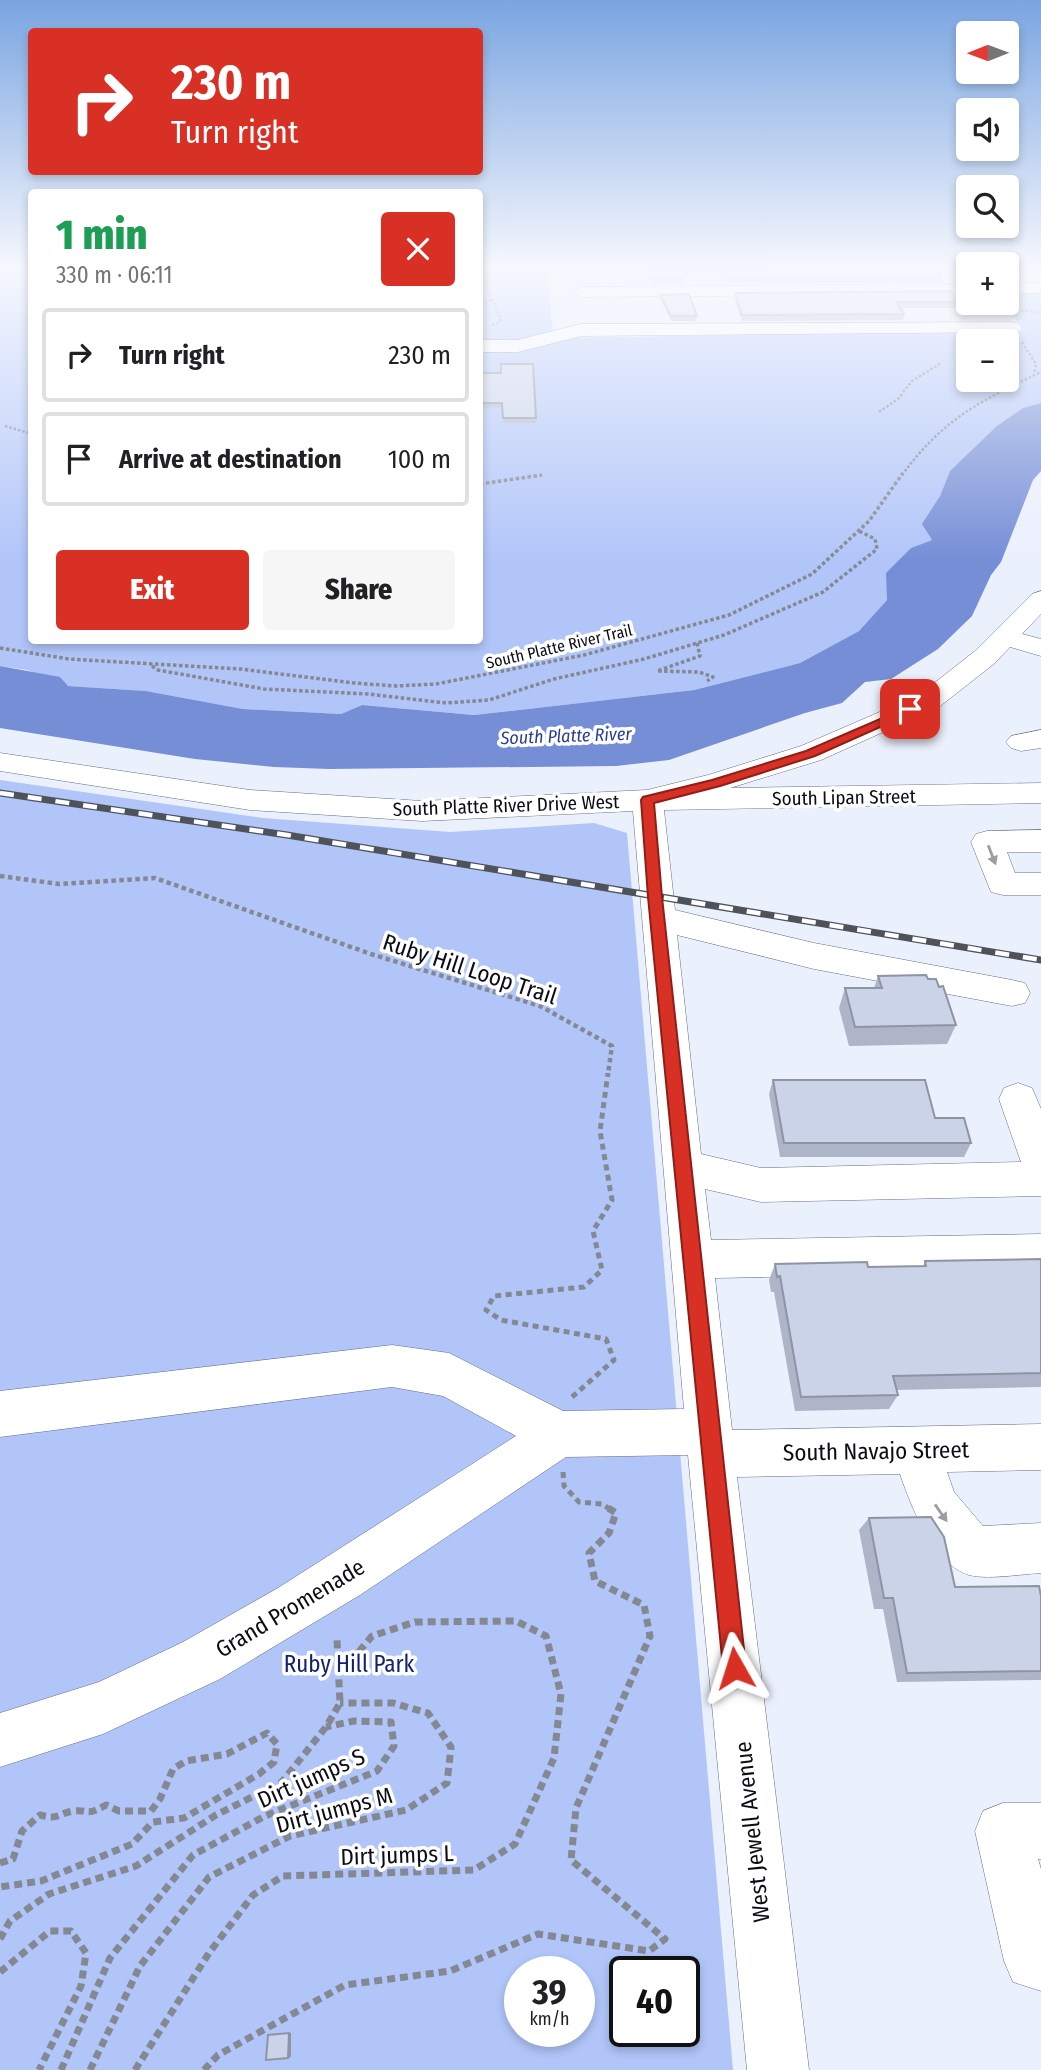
<!DOCTYPE html>
<meta charset="utf-8">
<style>
:root{--surface:#fff;--page:#f6f6f6;--text:#202124;--muted:#757577;--line:#e0e0e0;--accent:#d93025}
body{margin:0;font-family:"Fira Sans Condensed",sans-serif;background:var(--page);color:var(--text);height:100vh;display:flex;flex-direction:column;font-size:26px;white-space:nowrap}
*{box-sizing:border-box;margin:0}
p{font-size:23px;color:var(--muted)}
.icon{flex:none;width:38px;height:38px;fill:none;stroke:currentColor;stroke-width:2;stroke-linecap:round;stroke-linejoin:round}
.map{position:relative;flex:1;overflow:hidden}
.drawer{position:absolute;left:28px;top:189px;width:455px;height:455px;display:flex;flex-direction:column;background:var(--surface);border-radius:7px;box-shadow:0 4px 10px #0003}
.drawer>*{flex:none}
.guide{position:absolute;left:28px;top:28px;width:455px;height:147px;border-radius:7px;box-shadow:0 4px 10px #0003;background:#d93025;color:#fff;overflow:hidden}
.needle{width:46px;rotate:269deg}
.fabs{position:absolute;left:956px;top:21px;display:grid;gap:14px}
.fabs a{display:grid;place-items:center;width:63px;height:63px;border-radius:7px;background:var(--surface);box-shadow:0 4px 10px #0003;font-size:35px}
.speed{position:absolute;left:504px;top:1956px;display:flex;gap:14px;font-size:35px;font-weight:700;text-align:center}
.speed>*{display:grid;place-content:center;width:91px;height:91px;border-radius:50%;background:var(--surface);box-shadow:0 4px 10px #0003;line-height:1}
.speed small{font-size:18px;font-weight:400}
.speed .limit{border:4px solid #111;border-radius:10px;background:#fff;color:#111}
.pin{position:absolute;display:grid;place-items:center;width:60px;height:60px;color:#fff;margin:-30px;border-radius:14px;box-shadow:0 4px 10px #0006}
.me{position:absolute;width:77px;margin:-38px;rotate:354deg;stroke-linejoin:round;filter:drop-shadow(0 0 5px #0008)}
.turn{display:flex;align-items:center;gap:24px;height:147px;padding:0 28px;font-size:32px}
.turn .icon{width:91px;height:91px;stroke-width:2.5}
.turn b{display:block;font-size:49px;line-height:60px}
.round{display:grid;place-items:center;flex:none;width:74px;height:74px;border-radius:7px;background:var(--page)}
.headline{display:flex;align-items:center;justify-content:space-between;height:119px;padding:0 28px}
h1{font-size:42px;font-weight:800;line-height:52px;color:#1e9e55}
.primary-button{display:flex;gap:14px;margin-top:auto;padding:14px 28px}
.primary-button a{flex:1;height:80px;border-radius:7px;background:var(--accent);color:#fff;font-size:28px;font-weight:800;line-height:80px;text-align:center}
.primary-button a+a{background:var(--page);color:var(--text)}
ul{padding:0;list-style:none}
li{display:flex;align-items:center;gap:21px;height:94px;margin:0 14px 10px;padding:0 14px;border:4px solid var(--line);border-radius:7px}
li div{flex:1}
li b{display:block;font-size:26px}
li em{font-style:normal}
.map>svg:first-child{display:block}
</style>
<div class="map">
<svg width="1041" height="2070" viewBox="0 0 1041 2070">
<rect width="100%" height="100%" fill="#ebf0fd"/>
<g fill="#b1c5f9" fill-rule="evenodd">
<path d="M 0,271 L 31,271 L 32,640 L 480,640 L 480,271 L 548,271 L 553,338 L 1023,330 L 1004,303 L 1006,303 L 1006,292 L 1041,291 L 1041,403 L 1023,408 L 950,471 L 940,496 L 923,524 L 932,540 L 911,548 L 887,600 L 859,631 L 800,663 L 694,690 L 474,715 L 362,705 L 341,714 L 243,709 L 146,691 L 68,686 L 27,670 L 0,666 ZM 968,341 L 1006,341 L 1006,380 L 968,380 Z"/>
<path d="M 0,780 L 263,818 L 450,832 L 594,823 L 627,833 L 733,2070 L 0,2070 ZM 520,1972 L 579,1972 L 579,2032 L 520,2032 ZM 625,1972 L 684,1972 L 684,2032 L 625,2032 Z"/>
</g>
<path fill="#758ed6" d="M 1041,403 L 1041,471 L 1033,480 L 1001,562 L 991,575 L 972,616 L 938,649 L 891,679 L 865,682 L 842,703 L 805,713 L 669,760 L 616,766 L 329,769 L 274,767 L 195,759 L 0,728 L 0,666 L 60,677 L 68,686 L 146,691 L 243,709 L 341,714 L 362,705 L 474,715 L 694,690 L 800,663 L 859,631 L 887,600 L 886,573 L 911,548 L 932,540 L 922,524 L 940,496 L 950,471 L 997,426 L 1023,408 Z"/>
<g fill="none" stroke-linecap="round" stroke-linejoin="round">
<defs>
<g id="minor">
<rect x="1006" y="283" width="35" height="10"/>
<path d="M 968,284 L 968,294 L 581,297 L 572,292 L 581,287 Z"/>
<path d="M 1012,322 L 1019,324 L 1022,328 L 1019,332 L 581,336 L 518,352 L 480,352 L 480,340 L 518,340 L 580,324 Z"/>
<path d="M 1041,591 L 1041,614 L 1022,634 L 1041,639 L 1041,656 L 1010,647 L 995,663 L 939,707 L 821,760 L 730,788 L 1041,783 L 1041,803 L 664,810 L 675,910 L 814,943 L 1012,980 L 1025,983 L 1030,993 L 1025,1003 L 1012,1006 L 814,969 L 677,935 L 701,1154 L 761,1168 L 1021,1162 L 999,1099 L 1004,1088 L 1018,1083 L 1032,1088 L 1041,1109 L 1041,1196 L 761,1202 L 705,1189 L 711,1240 L 1041,1234 L 1041,1272 L 715,1278 L 732,1430 L 1041,1424 L 1041,1470 L 947,1472 L 954,1492 L 983,1526 L 1041,1523 L 1041,1573 C 1022,1574 987,1580 969,1575 C 933,1564 911,1506 900,1474 L 737,1477 L 809,2070 L 747,2070 L 688,1455 L 566,1457 L 360,1595 L 220,1679 L 103,1734 L 0,1767 L 0,1713 L 99,1682 L 183,1642 L 278,1588 L 516,1436 L 443,1396 L 392,1387 L 0,1437 L 0,1391 L 392,1345 L 449,1353 L 563,1411 L 684,1409 L 633,811 L 422,821 L 250,810 L 0,771 L 0,753 L 250,790 L 422,801 L 647,790 L 708,775 L 801,746 L 919,695 L 975,651 L 1032,594 Z"/>
<path d="M 1041,730 L 1041,748 L 1021,751 L 1011,748 L 1006,742 L 1011,736 Z"/>
<path d="M 1041,830 L 1041,852 L 1007,852 L 1015,873 L 1041,873 L 1041,895 L 1003,895 L 991,892 L 971,842 L 976,834 L 987,831 Z"/>
<path d="M 1003,1803 L 1041,1803 L 1041,1859 L 1038,1859 L 1041,1869 L 1041,1991 L 1013,1982 L 1004,1961 L 975,1831 L 983,1811 Z"/>
</g>
</defs>
<use href="#minor" stroke="#676e80" stroke-width="1"/>
<g stroke="#848892" stroke-width="2.5" stroke-dasharray="2.5 2" stroke-linecap="butt">
<path d="M 480,302 L 494,300"/>
<path d="M 1021,310 L 1041,313"/>
<path d="M 492,325 L 499,323 L 501,319 L 485,282 L 497,271"/>
<path d="M 1022,342 L 1036,364 L 1034,374"/>
<path d="M 879,412 L 898,399 L 912,381 L 941,363"/>
<path d="M 5,426 L 32,434"/>
<path d="M 902,475 C 943,419 980,401 1041,372"/>
</g>
<g stroke="#848892" stroke-width="3.5" stroke-dasharray="3.5 2.5" stroke-linecap="butt">
<path d="M 480,484 L 542,475"/>
<path d="M 697,643 L 700,656 L 657,671 L 699,672 L 713,677 L 707,681"/>
<path d="M 0,648 L 69,659 L 240,669 L 354,683 L 396,686 L 436,684 L 584,655 L 729,615 L 812,574 L 869,521 L 903,473"/>
<path d="M 152,666 L 158,670 L 264,689 L 368,694 L 446,703 L 489,700 L 554,679 L 644,659 L 724,635 L 823,592 L 877,549 L 875,539 L 859,531"/>
</g>
<path stroke="#848892" stroke-width="4.5" stroke-dasharray="4.5 3.5" stroke-linecap="butt" d="M 0,876 L 59,884 L 155,878 L 371,954 L 540,1006 L 612,1046 L 608,1074"/>
<g stroke="#848892" stroke-width="5" stroke-dasharray="6 4.5" stroke-linecap="butt">
<path d="M 572,1397 L 614,1360 L 606,1339 L 501,1320 L 486,1310 L 494,1296 L 584,1287 L 602,1270 L 593,1231 L 612,1200 L 600,1131 L 608,1073"/>
<path d="M 563,1472 L 564,1486 L 579,1502 L 602,1504 L 611,1510"/>
</g>
<g stroke="#848892" stroke-width="7" stroke-dasharray="8 5" stroke-linecap="butt">
<path d="M 0,1863 L 13,1859 L 22,1831 L 40,1815 C 59,1820 57,1814 73,1811 C 91,1809 84,1817 106,1805 L 119,1811 L 151,1811 L 160,1799 L 173,1769 L 186,1761 L 227,1754 L 267,1733 L 277,1744 L 274,1762 L 259,1774 L 184,1818 L 153,1822 L 132,1844 L 41,1881 L 0,1887"/>
<path d="M 0,1939 L 10,1921 L 49,1894 L 136,1866 L 216,1815 L 282,1782 L 326,1727 L 340,1703 L 337,1640"/>
<path d="M 0,1972 L 50,1931 L 71,1931 L 86,1953 L 81,1986 L 39,2070"/>
<path d="M 61,2070 L 110,1958 L 193,1855 L 265,1816 L 377,1771 L 394,1746 L 391,1722 L 354,1721 L 326,1727"/>
<path d="M 90,2070 L 140,1966 L 209,1877 L 290,1836 L 406,1810 L 447,1783 L 451,1747 L 428,1713 L 393,1703 L 340,1703"/>
<path d="M 135,2070 L 209,1953 L 253,1895 L 283,1876 L 474,1870 L 515,1844 L 554,1758 L 561,1694 L 546,1636 L 516,1621 L 415,1622 L 372,1636 L 341,1673"/>
<path d="M 204,2070 L 218,2055 L 345,1985 L 450,1971 L 538,1934 L 649,1951 L 665,1939 L 571,1860 L 576,1808 L 650,1636 L 644,1605 L 595,1581 L 589,1553 L 609,1533 L 616,1513 L 608,1508"/>
</g>
<use href="#minor" fill="#fff" fill-rule="evenodd"/>
<defs>
<path id="rail" d="M 0,793 L 287,835 L 1041,960"/>
</defs>
<use href="#rail" stroke="#4f525b" stroke-width="7"/>
<use href="#rail" stroke="#fff" stroke-width="4.5" stroke-dasharray="14" stroke-linecap="butt"/>
</g>
<g fill="#afb5c8">
<path d="M 646,271 L 938,271 L 942,277 L 941,282 L 729,283 L 727,277 L 684,277 L 684,284 L 652,284 Z"/>
<rect x="1006" y="271" width="35" height="3"/>
<path d="M 735,293 L 958,302 L 957,308 L 901,308 L 904,314 L 903,320 L 742,321 L 734,298 Z"/>
<path d="M 660,295 L 697,316 L 696,321 L 671,321 L 660,299 Z"/>
<path d="M 533,364 L 536,423 L 503,423 L 503,407 L 480,408 L 480,373 L 501,373 Z"/>
<path d="M 878,976 L 928,979 L 939,987 L 956,1025 L 947,1044 L 849,1046 L 839,1008 L 845,988 L 874,988 Z"/>
<path d="M 773,1080 L 935,1118 L 971,1143 L 964,1157 L 780,1157 L 769,1094 Z"/>
<path d="M 1041,1259 L 1041,1387 L 896,1390 L 898,1395 L 889,1409 L 795,1411 L 774,1292 L 771,1292 L 769,1280 L 775,1264 L 868,1267 L 923,1266 L 925,1261 Z"/>
<path d="M 869,1518 L 955,1587 L 1041,1596 L 1041,1680 L 897,1682 L 883,1609 L 874,1609 L 859,1530 Z"/>
</g>
<path fill="#8e94a2" d="M 289,2033 L 291,2033 L 291,2057 L 288,2058 Z"/>
<g fill="#cbd3e8" stroke="#8e94a2" stroke-width="2">
<path d="M 648,271 L 938,271 L 942,277 L 729,278 L 727,272 L 682,273 L 684,279 L 652,279 Z"/>
<path d="M 951,291 L 958,302 L 897,302 L 904,314 L 742,315 L 735,293 Z"/>
<path d="M 689,294 L 697,316 L 671,316 L 660,295 Z"/>
<path d="M 501,364 L 533,364 L 536,418 L 503,418 L 502,403 L 480,403 L 480,373 L 501,373 Z"/>
<path d="M 926,975 L 928,979 L 936,979 L 939,987 L 943,986 L 956,1025 L 855,1027 L 845,988 L 882,988 L 878,976 Z"/>
<path d="M 773,1080 L 925,1080 L 935,1118 L 964,1118 L 971,1143 L 784,1143 Z"/>
<path d="M 1041,1259 L 1041,1373 L 893,1376 L 898,1395 L 801,1397 L 780,1276 L 777,1277 L 775,1264 L 867,1262 L 868,1267 L 926,1266 L 925,1261 Z"/>
<path d="M 931,1517 L 944,1537 L 955,1587 L 1039,1586 L 1041,1596 L 1041,1671 L 907,1673 L 893,1598 L 884,1598 L 869,1518 Z"/>
<path d="M 289,2033 L 288,2058 L 266,2060 L 268,2035 Z"/>
</g>
<defs><path id="oneway-solid" d="M-6-.8H1V-3.2L6.5 0L1 3.2V.8H-6Z" transform="scale(1.75)"/></defs>
<g fill="#9d9ea1">
<use href="#oneway-solid" transform="translate(992 855) rotate(69)"/>
<use href="#oneway-solid" transform="translate(941 1513) rotate(55)"/>
</g>
<linearGradient id="sky" x2="0" y2="1"><stop stop-color="#7aa5e1"/><stop offset="0.48" stop-color="#f6f8fe"/><stop offset="1" stop-color="#f6f8fe" stop-opacity="0"/></linearGradient>
<rect width="1041" height="561" fill="url(#sky)"/>
<path fill="#d93025" stroke="#8d1f18" stroke-width="2" d="M 910,706 L 916,709 L 914,712 L 815,756 L 720,786 L 654,803 L 662,897 L 746,1668 L 743,1677 L 735,1680 L 727,1677 L 723,1668 L 648,897 L 641,800 L 643,797 L 712,780 L 806,751 Z"/>
<g text-anchor="middle" stroke-width="7" stroke-linejoin="round" paint-order="stroke">
<g font-size="16" fill="#0b0d14" stroke="#fff">
<text transform="translate(559 646) rotate(-13)" y="6">South Platte River Trail</text>
</g>
<g font-size="18" font-style="italic" fill="#293e92" stroke="#fff">
<text transform="translate(566 736) rotate(-2)" y="6">South Platte River</text>
</g>
<g font-size="19" fill="#0b0d14" stroke="#fff">
<text transform="translate(844 797) rotate(-1)" y="7">South Lipan Street</text>
<text transform="translate(506 805) rotate(-2)" y="7">South Platte River Drive West</text>
</g>
<g font-size="23" fill="#0b0d14" stroke="#fff">
<text transform="translate(470 969) rotate(18)" y="8">Ruby Hill Loop Trail</text>
<text transform="translate(876 1451) rotate(-1)" y="8">South Navajo Street</text>
<text transform="translate(290 1608) rotate(-31)" y="8">Grand Promenade</text>
<text transform="translate(311 1778) rotate(-24)" y="8">Dirt jumps S</text>
<text transform="translate(334 1810) rotate(-15)" y="8">Dirt jumps M</text>
<text transform="translate(752 1832) rotate(-96)" y="8">West Jewell Avenue</text>
<text transform="translate(397 1855) rotate(-2)" y="8">Dirt jumps L</text>
</g>
<g font-size="23" fill="#142073" stroke="#fff">
<text x="349" y="1672">Ruby Hill Park</text>
</g>
</g>
</svg>
<div class="fabs">
<a><svg class="needle" viewBox="-14 -14 28 28"><path d="M0-13l5 13h-10z" fill="#e53935"/><path d="M0 13l5-13h-10z" fill="#757577"/></svg></a>
<a><svg class="icon" aria-label="sound" viewBox="0 0 24 24"><path d="M4 9h4l5-4v14l-5-4H4zM17 9q2 3 0 6"/></svg></a>
<a><svg class="icon" aria-label="search" viewBox="0 0 24 24"><circle cx="10" cy="10" r="6"/><path d="M15 15l6 6"/></svg></a>
<a>+</a>
<a>−</a>
</div>
<div class="speed"><div>39<small>km/h</small></div><div class="limit">40</div></div>
<div class="pin" style="left:910px;top:709px;background:#d93025"><svg class="icon" aria-label="arrive" viewBox="0 0 24 24"><path d="M6 21V4h12l-3 4 3 4H6"/></svg></div>
<svg class="me" style="left:735px;top:1668px" viewBox="-20 -20 40 40"><path d="M0-17L14 15 0 8-14 15z" fill="#d93025" stroke="#fff" stroke-width="4"/></svg>
<div class="guide">
<div class="turn"><svg class="icon" aria-label="right" viewBox="0 0 24 24"><path d="M7 20v-9h11M14 6l5 5-5 5"/></svg><div><b>230 m</b>Turn right</div></div>
</div>
<section class="drawer">
<div class="headline"><div><h1>1 min</h1><p>330 m · 06:11</p></div><a class="round" style="background:#d93025;color:#fff"><svg class="icon" aria-label="close" viewBox="0 0 24 24"><path d="M6 6l12 12M18 6L6 18"/></svg></a></div>
<ul>
<li><svg class="icon" aria-label="right" viewBox="0 0 24 24"><path d="M7 20v-9h11M14 6l5 5-5 5"/></svg><div><b>Turn right</b></div><em>230 m</em></li>
<li><svg class="icon" aria-label="arrive" viewBox="0 0 24 24"><path d="M6 21V4h12l-3 4 3 4H6"/></svg><div><b>Arrive at destination</b></div><em>100 m</em></li>
</ul>
<div class="primary-button"><a>Exit</a><a>Share</a></div>
</section>
</div>
